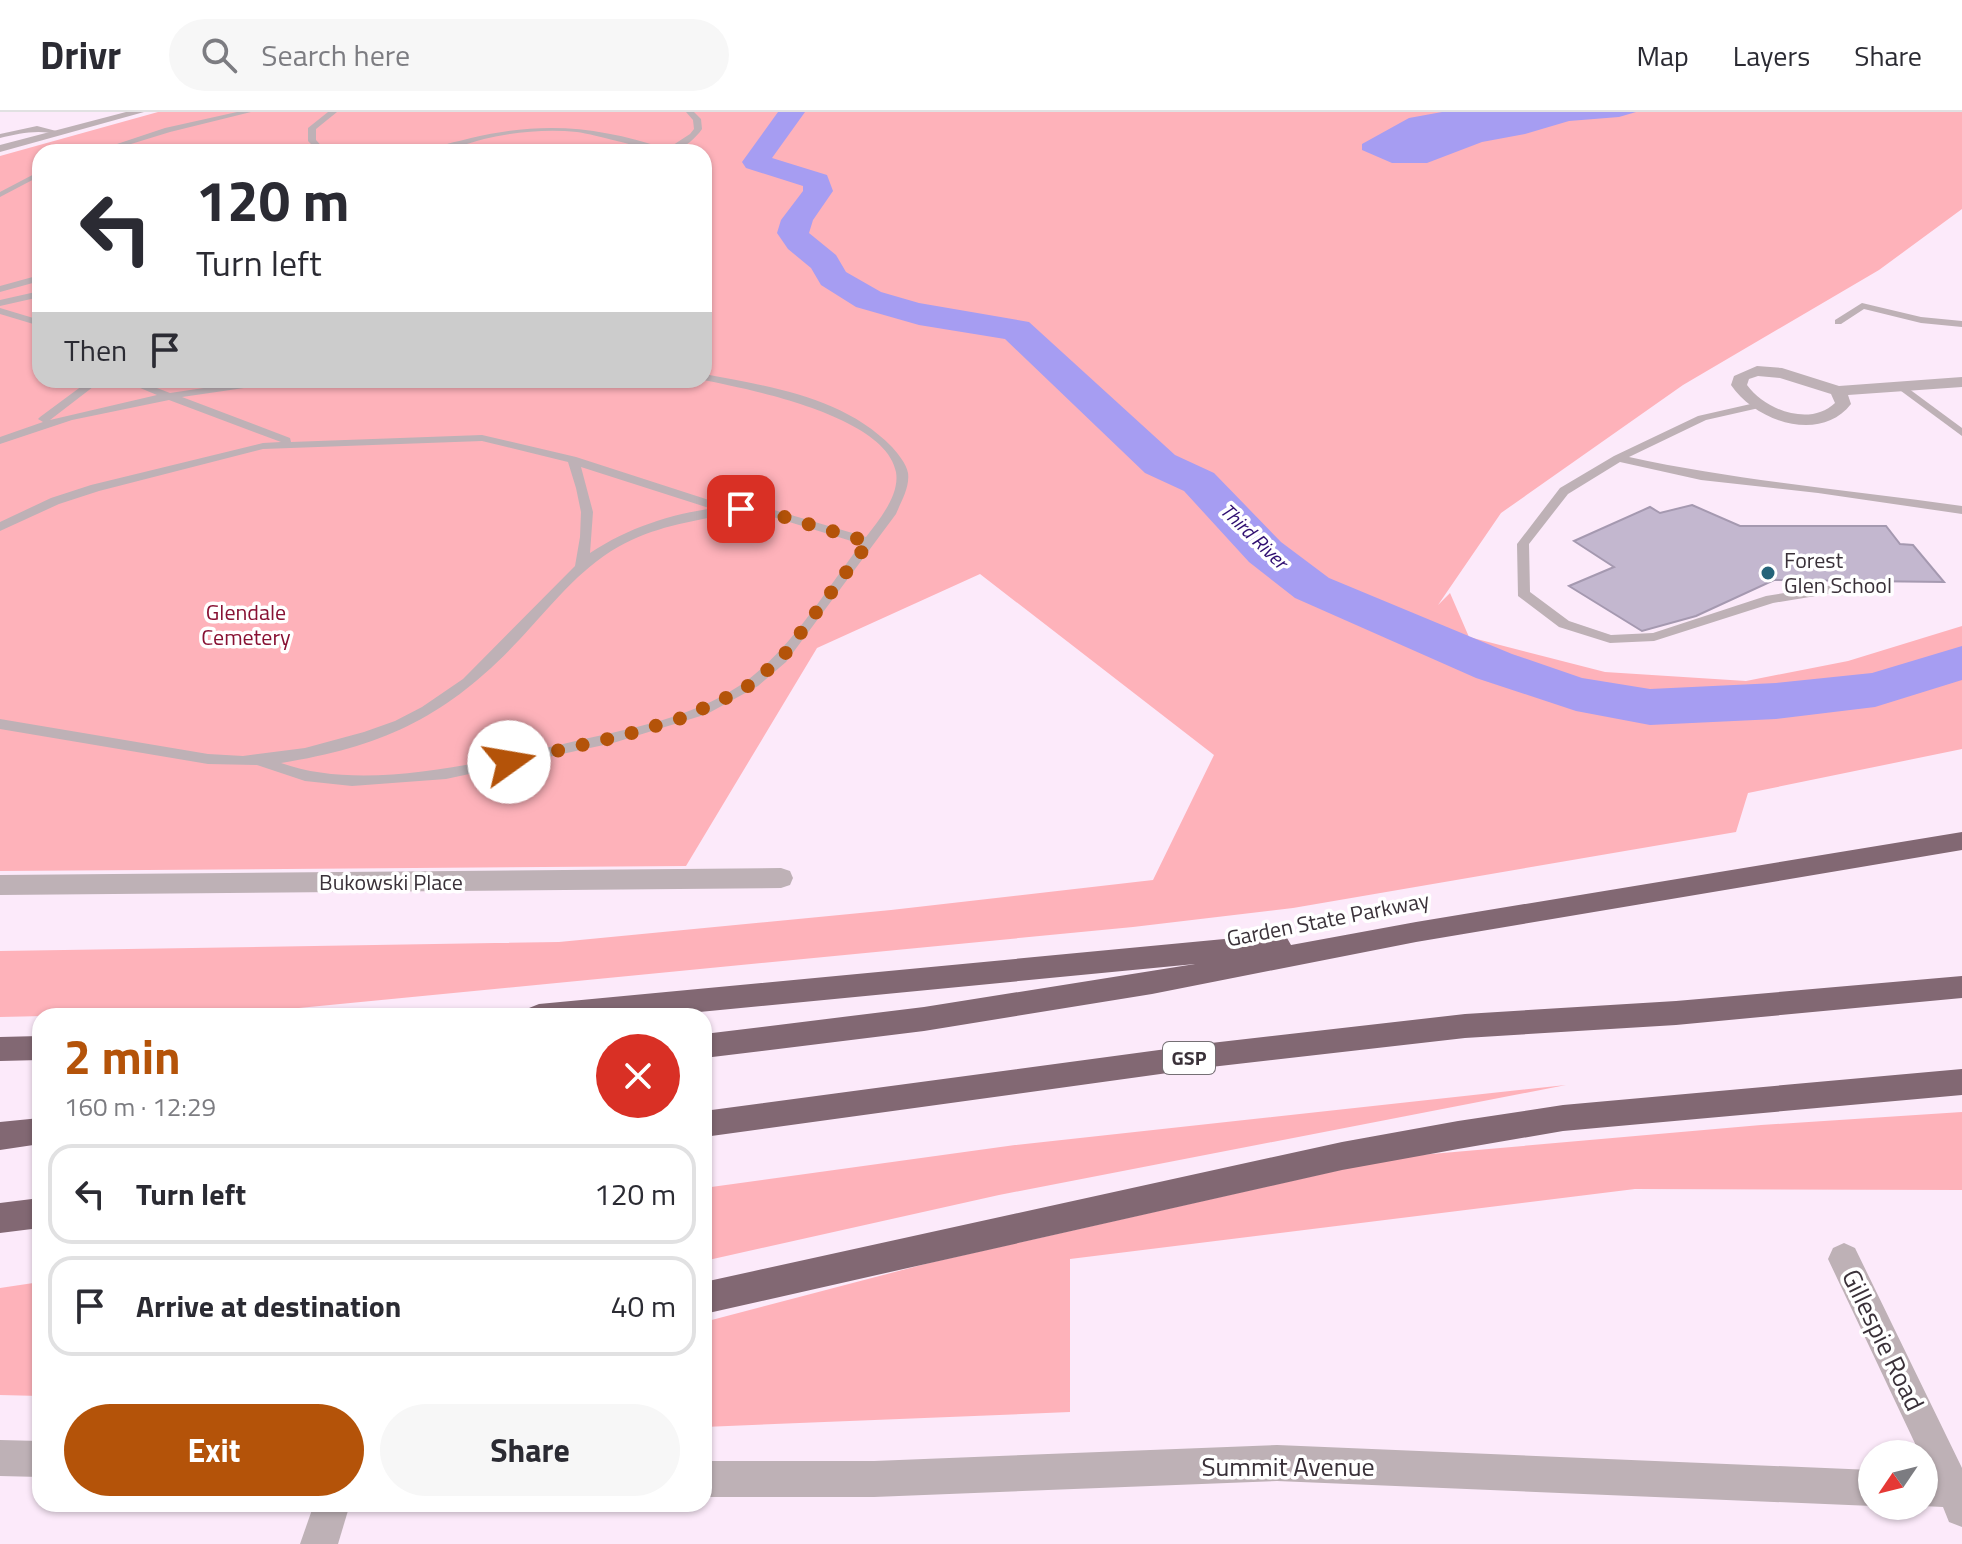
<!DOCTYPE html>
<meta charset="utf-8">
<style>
:root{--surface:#fff;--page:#f7f7f7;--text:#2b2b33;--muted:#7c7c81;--line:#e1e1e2;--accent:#b45309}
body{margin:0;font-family:"Titillium Web",sans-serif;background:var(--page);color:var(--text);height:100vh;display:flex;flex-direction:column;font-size:30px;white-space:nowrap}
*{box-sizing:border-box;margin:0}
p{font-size:26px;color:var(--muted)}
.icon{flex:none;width:44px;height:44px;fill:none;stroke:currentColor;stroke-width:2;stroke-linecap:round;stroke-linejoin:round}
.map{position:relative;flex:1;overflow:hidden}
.sheet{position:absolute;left:32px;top:896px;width:680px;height:504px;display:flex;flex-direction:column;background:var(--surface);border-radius:24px;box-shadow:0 2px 6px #0004}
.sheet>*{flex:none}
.top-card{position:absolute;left:32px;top:32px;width:680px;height:244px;border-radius:24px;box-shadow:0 2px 6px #0004;background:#fff;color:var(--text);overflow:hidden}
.needle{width:52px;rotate:235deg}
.controls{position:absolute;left:1858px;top:1328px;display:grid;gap:16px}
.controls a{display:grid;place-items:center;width:80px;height:80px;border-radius:50%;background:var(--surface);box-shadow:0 2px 6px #0004;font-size:40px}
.pin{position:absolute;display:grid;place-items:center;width:68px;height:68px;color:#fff;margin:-34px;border-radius:16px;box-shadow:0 4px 12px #0006}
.me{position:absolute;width:88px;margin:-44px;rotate:77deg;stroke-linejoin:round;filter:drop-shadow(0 0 6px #0008)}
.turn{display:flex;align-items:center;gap:28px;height:168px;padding:0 32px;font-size:36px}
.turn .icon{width:104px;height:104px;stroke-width:2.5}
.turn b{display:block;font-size:56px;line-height:68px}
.then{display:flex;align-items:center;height:76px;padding:0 32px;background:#0003;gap:16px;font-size:30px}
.round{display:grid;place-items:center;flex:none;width:84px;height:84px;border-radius:42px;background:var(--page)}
.headline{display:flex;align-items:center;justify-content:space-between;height:136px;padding:0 32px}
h1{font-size:48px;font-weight:700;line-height:60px;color:var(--accent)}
.action{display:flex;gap:16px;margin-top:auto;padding:16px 32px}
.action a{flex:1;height:92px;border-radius:48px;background:var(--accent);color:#fff;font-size:32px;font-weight:700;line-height:92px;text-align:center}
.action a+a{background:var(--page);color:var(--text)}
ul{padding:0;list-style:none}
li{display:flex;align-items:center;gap:24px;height:100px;margin:0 16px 12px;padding:0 16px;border:4px solid var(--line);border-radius:24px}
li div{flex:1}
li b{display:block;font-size:30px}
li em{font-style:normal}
header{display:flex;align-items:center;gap:48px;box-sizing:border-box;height:112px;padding:0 40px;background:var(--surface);border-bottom:2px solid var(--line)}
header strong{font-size:38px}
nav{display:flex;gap:44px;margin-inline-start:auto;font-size:28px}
.search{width:560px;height:72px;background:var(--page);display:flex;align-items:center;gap:20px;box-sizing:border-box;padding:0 28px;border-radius:44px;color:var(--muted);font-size:30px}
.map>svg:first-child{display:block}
</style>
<header>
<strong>Drivr</strong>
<div class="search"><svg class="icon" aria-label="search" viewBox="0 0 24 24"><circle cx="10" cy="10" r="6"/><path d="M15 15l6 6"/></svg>Search here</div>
<nav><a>Map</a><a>Layers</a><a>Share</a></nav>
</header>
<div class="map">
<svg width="1962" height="1432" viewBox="0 0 1962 1432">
<rect width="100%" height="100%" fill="#fceafa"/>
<g fill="#feb2ba" fill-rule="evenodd">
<path d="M 158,0 L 1962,0 L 1962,97 L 1879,158 L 1683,273 L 1501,401 L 1438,493 L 1450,481 L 1469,525 L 1605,560 L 1746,569 L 1848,549 L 1962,514 L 1962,637 L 1748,681 L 1736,720 L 1293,796 L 1133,815 L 268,899 L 0,905 L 0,839 L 559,830 L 891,798 L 1153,768 L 1214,643 L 980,462 L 817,536 L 686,754 L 0,759 L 0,44 ZM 40,40 L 704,40 L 704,268 L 40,268 Z"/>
<path d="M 1566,973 L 999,1083 L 704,1149 L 704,1076 L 1015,1033 Z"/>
<path d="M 1962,1000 L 1962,1078 L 1635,1077 L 1070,1147 L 1070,1300 L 704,1315 L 704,1210 L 929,1151 L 1397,1045 L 1761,1013 Z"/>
<path d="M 40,1170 L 40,1284 L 0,1283 L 0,1176 Z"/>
</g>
<path fill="#a69df2" d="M 1442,0 L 1636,0 L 1619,5 L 1569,9 L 1525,22 L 1482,30 L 1427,51 L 1392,51 L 1362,38 L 1362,32 L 1409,6 Z"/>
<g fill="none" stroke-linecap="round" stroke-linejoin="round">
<path fill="#a69df2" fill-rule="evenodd" d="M 778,0 L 805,0 L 772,46 L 827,63 L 833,79 L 813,108 L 809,121 L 836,143 L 846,160 L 881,180 L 919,191 L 1029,210 L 1175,343 L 1214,361 L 1281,430 L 1329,466 L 1512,542 L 1582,566 L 1650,577 L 1776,571 L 1872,561 L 1962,534 L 1962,568 L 1875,595 L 1776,607 L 1650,613 L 1576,599 L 1476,566 L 1295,486 L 1249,450 L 1184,379 L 1145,361 L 1005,227 L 919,213 L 856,195 L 821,173 L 811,156 L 788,137 L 777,121 L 781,108 L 803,79 L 803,74 L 746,56 L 742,50 Z"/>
</g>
<path fill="#c3b7cf" stroke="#a599b0" stroke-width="2" d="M 1692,393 L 1740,414 L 1886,414 L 1900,432 L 1913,433 L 1944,470 L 1774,468 L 1696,504 L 1642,519 L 1569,474 L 1614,455 L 1574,429 L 1650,395 L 1660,401 Z"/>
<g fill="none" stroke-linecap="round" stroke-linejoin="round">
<g fill="#beb1b6" fill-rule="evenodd">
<path d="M 237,0 L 251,0 L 170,20 L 105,40 L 93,40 L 165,16 Z"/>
<path d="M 328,0 L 337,0 L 316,17 L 316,28 L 327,40 L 319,40 L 308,29 L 308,16 Z"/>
<path d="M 686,0 L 694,0 L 701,7 L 702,17 C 696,26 684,36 673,40 C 664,43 595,22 577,20 C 546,17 514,20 484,27 C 465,32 445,40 424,40 C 438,33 456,30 471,26 C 543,9 597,14 667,37 L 690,22 L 694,17 L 693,8 Z"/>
<path d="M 37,14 L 64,21 L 60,23 C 39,17 21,21 0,26 L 0,22 Z"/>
<path d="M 40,59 L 40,64 L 0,85 L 0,80 Z"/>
<path d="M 40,163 L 40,169 L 0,180 L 0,174 Z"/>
<path d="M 40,179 L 40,185 L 0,194 L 0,188 Z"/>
<path d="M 1862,191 L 1921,205 L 1962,209 L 1962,215 L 1921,211 L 1864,197 L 1841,212 L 1835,212 L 1835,208 Z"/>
<path d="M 0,196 L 40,208 L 40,214 L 0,202 Z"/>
<path d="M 704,262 C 768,274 844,285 892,335 C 898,342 906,351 908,361 C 910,375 901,390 896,402 L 786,550 L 758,574 L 707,602 L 613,631 L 446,667 L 352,674 L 305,669 L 257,653 L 208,652 L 0,617 L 0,607 L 208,642 L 243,644 L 305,636 L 364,620 L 395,609 L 422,595 L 463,567 L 575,454 L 580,425 L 581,400 L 576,376 L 568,350 L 482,329 L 263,337 L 99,379 L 59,392 L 0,419 L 0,410 L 51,386 L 91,373 L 263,331 L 281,330 L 169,288 L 72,308 L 0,332 L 0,325 L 43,310 L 38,307 L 40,305 L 90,268 L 102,268 L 50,308 L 157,283 L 121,268 L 136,268 L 170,281 L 257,268 L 284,268 L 279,271 L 182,285 L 290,326 L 291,330 L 482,323 L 576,345 L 712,389 L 774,398 L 866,425 C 879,408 900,383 896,360 C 886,304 749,277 703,268 ZM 581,355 L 706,395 L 715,396 C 670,402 628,416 590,441 L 593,400 ZM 730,399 L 773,405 L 861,432 C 825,479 789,541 739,574 C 692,605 634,616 580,628 C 493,648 367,682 281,651 C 385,634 448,604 520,527 C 550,495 579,457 618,435 C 653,415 689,410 728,402 Z"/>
<path d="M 1901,271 L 1962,316 L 1962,324 L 1897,276 L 1896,274 Z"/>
<path d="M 1755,291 L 1760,294 L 1759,296 L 1706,308 L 1629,345 C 1738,369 1851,378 1962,394 L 1962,402 L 1818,381 L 1701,368 L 1620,350 L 1568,382 L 1529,432 L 1530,480 L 1569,509 L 1611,523 L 1653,521 L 1766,484 L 1840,472 L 1847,476 L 1840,480 L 1773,491 L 1654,529 L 1610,531 L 1559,515 L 1518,484 L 1517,432 L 1560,376 L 1614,344 L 1698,304 Z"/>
</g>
<g fill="#beb1b6" fill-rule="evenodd">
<path d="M 1757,254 L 1782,256 L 1839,274 L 1962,265 L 1962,275 L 1848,283 L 1851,292 C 1820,332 1755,309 1731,273 L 1734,264 ZM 1758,264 L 1780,266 L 1831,282 L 1835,291 C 1810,315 1765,298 1747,273 L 1749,267 Z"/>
<path d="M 781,756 L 790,759 L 793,766 L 790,773 L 781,776 L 0,783 L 0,763 Z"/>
<path d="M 1844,1131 L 1855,1136 L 1962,1356 L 1962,1415 L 1949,1410 L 1943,1395 L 1922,1394 L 1924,1394 L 1924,1359 L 1927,1359 L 1924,1342 L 1920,1342 L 1828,1147 L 1833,1136 Z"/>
<path d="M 1277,1333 L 1872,1358 L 1872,1394 L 1277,1369 L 874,1385 L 704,1385 L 704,1349 L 874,1349 Z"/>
<path d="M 314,1392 L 350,1392 L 338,1432 L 300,1432 Z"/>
</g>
<g fill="#beb1b6" fill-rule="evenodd">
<path d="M 126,0 L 144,0 L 0,40 L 0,33 Z"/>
<path d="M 0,1328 L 40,1329 L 40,1365 L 0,1364 Z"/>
</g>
<g fill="#826873" fill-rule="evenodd">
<path d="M 1962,720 L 1962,738 L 1416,830 L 1152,882 L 924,919 L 704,946 L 704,922 L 924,895 L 1195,852 L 658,904 L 525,904 L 529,896 L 539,892 L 1278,822 L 1287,826 L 1291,833 L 1416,810 Z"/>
<path d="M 1962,864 L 1962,886 L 1676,913 L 1465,926 L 1211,955 L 704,1025 L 704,999 L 1211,931 L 1465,902 L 1676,889 Z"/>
<path d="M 40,924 L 40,948 L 0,949 L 0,925 Z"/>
<path d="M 1962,957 L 1962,983 L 1563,1019 L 1458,1037 L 1342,1058 L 704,1202 L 704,1170 L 1342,1030 L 1458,1009 L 1563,993 Z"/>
<path d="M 40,1006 L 40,1032 L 0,1038 L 0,1010 Z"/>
<path d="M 40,1086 L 40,1116 L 0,1121 L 0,1091 Z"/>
</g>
</g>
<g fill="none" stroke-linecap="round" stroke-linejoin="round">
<path stroke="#b45309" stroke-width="14" stroke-dasharray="0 25.2" d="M 509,650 L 625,623 L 682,606 L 743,578 L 781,547 L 869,430 L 774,402 L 741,397"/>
</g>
<circle fill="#246379" stroke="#fff" stroke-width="3" cx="1768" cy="461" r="8"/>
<g text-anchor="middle" stroke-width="7" stroke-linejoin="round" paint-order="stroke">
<g font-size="20" font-style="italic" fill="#2e0d70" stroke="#fff">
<text transform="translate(1254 424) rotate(44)" y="7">Third River</text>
</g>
<rect fill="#fff" stroke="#756f74" stroke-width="2" x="1163" y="930" width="52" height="32" rx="6"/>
<g font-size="20" font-weight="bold" fill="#3a3139">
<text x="1189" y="953">GSP</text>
</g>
<g font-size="22" fill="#3a3139" stroke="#fff" text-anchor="start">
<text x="1784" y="456">Forest<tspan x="1784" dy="25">Glen School</tspan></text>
</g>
<g font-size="22" fill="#813" stroke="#fff">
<text x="246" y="508">Glendale<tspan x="246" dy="25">Cemetery</tspan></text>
</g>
<g font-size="22" fill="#3a3139" stroke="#fff">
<text x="391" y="778">Bukowski Place</text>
<text transform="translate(1328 807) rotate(-11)" y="8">Garden State Parkway</text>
</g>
<g font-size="26" fill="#3a3139" stroke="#fff">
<text transform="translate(1883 1228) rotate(64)" y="9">Gillespie Road</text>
<text x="1288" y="1364">Summit Avenue</text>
</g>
</g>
</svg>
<div class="controls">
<a><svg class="needle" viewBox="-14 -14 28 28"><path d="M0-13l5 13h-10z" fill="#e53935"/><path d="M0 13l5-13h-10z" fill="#7c7c81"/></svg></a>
</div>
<div class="pin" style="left:741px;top:397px;background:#d93025"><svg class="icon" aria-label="arrive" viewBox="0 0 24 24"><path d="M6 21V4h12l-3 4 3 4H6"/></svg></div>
<svg class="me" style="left:509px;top:650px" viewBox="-20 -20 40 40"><circle r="19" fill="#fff"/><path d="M0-13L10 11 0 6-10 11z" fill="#b45309"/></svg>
<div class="top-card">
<div class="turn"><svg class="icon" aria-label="left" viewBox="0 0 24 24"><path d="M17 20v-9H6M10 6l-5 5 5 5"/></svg><div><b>120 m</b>Turn left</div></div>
<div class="then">Then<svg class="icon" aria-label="arrive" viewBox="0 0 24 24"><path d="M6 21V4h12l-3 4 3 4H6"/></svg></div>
</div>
<section class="sheet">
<div class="headline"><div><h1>2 min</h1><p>160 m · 12:29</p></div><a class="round" style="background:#d93025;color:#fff"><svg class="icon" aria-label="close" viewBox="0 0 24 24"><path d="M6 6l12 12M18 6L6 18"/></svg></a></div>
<ul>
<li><svg class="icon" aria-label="left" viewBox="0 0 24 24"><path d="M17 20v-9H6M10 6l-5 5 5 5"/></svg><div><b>Turn left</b></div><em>120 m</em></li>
<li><svg class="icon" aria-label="arrive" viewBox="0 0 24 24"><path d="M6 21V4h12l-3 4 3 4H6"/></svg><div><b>Arrive at destination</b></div><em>40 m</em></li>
</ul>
<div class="action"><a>Exit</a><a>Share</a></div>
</section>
</div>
